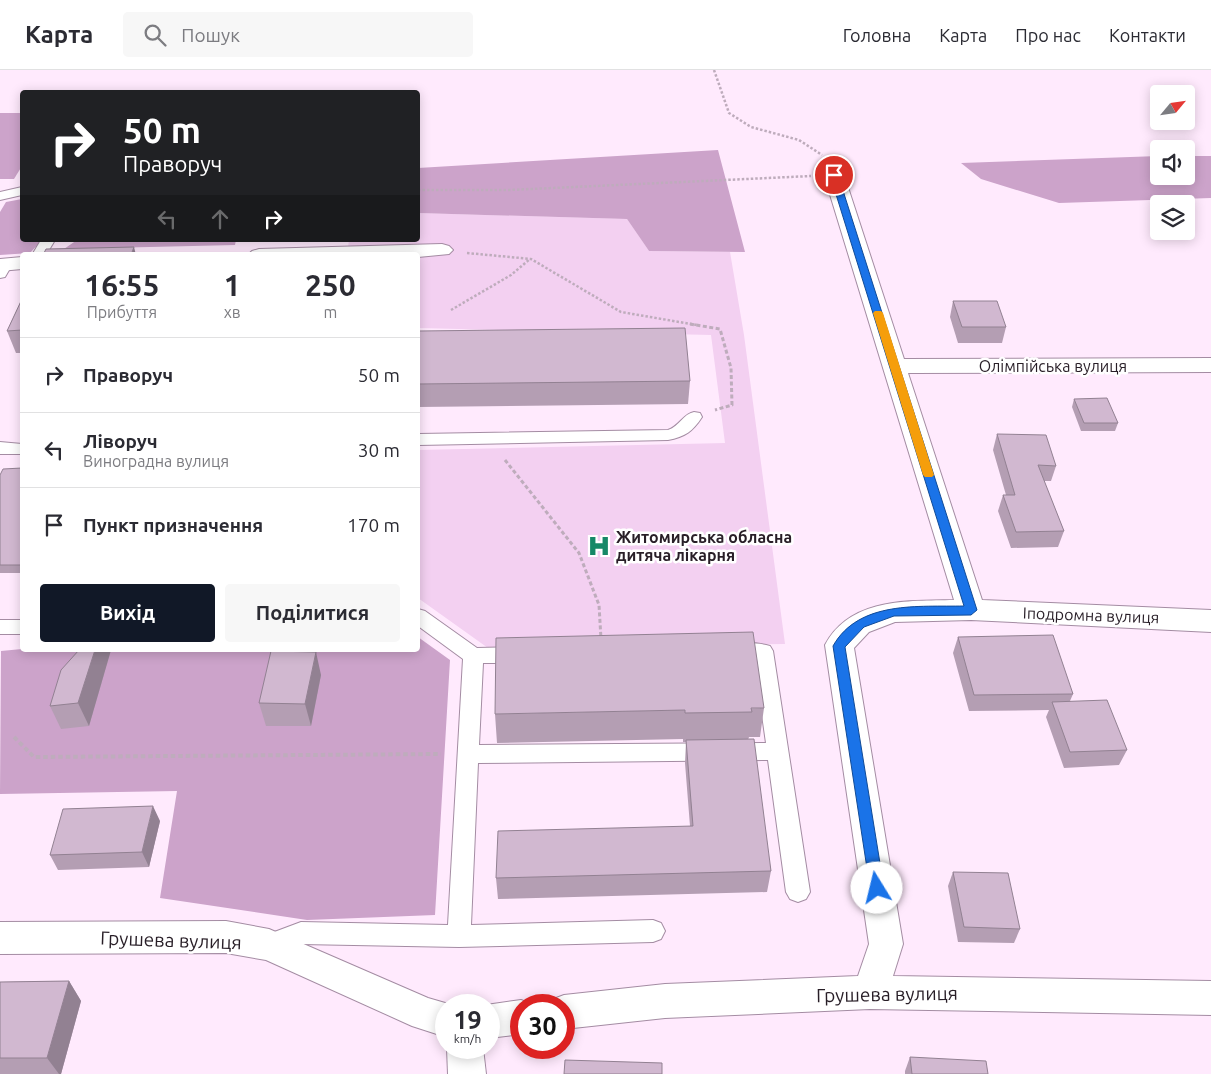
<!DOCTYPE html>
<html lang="uk">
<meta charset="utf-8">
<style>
:root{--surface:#fff;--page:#f7f7f7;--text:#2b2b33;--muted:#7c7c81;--line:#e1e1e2;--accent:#111827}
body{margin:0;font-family:Ubuntu,sans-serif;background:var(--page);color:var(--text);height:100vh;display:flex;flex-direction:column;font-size:19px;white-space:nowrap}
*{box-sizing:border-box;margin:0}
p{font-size:16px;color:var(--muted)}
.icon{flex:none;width:28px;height:28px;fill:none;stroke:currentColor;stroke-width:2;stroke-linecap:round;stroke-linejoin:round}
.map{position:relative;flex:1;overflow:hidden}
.drawer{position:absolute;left:20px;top:182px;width:400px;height:400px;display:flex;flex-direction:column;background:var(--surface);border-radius:5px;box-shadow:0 2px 12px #0003}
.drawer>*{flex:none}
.banner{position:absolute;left:20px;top:20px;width:400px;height:152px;border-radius:5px;box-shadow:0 2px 12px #0003;background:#202124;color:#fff;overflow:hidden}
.needle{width:32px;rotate:61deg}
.controls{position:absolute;left:1150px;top:15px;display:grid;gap:10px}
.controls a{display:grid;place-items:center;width:45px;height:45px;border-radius:5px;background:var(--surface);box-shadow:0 2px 12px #0003;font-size:25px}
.speed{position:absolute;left:435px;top:924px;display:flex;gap:10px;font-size:25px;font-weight:700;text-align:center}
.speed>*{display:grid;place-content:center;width:65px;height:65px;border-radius:50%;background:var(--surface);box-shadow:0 2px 12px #0003;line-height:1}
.speed small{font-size:12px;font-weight:400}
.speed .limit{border:8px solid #d22;background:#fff;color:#111}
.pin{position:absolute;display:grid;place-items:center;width:42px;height:42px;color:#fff;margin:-21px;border:2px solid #fff;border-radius:50%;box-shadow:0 1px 5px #0007}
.me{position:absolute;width:55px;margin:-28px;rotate:351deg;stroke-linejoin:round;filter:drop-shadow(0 0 4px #0008)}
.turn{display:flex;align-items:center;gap:18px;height:105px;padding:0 20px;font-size:22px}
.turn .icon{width:65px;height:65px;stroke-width:2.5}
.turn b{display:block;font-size:35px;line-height:42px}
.lanes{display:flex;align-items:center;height:48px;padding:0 20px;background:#0003;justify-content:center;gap:25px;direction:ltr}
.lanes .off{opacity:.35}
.eta{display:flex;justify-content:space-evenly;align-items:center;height:85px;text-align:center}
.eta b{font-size:30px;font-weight:600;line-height:35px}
.action{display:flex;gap:10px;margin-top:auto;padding:10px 20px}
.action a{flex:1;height:58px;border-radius:5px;background:var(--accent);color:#fff;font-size:20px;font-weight:600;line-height:58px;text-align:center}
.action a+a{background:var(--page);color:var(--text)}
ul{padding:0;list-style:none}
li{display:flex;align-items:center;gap:15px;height:75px;padding:0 20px;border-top:1px solid var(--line)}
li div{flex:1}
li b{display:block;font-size:19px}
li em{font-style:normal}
header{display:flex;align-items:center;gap:30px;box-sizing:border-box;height:70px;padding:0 25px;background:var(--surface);border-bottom:1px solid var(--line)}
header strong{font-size:24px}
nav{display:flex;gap:28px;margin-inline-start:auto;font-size:18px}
.search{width:350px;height:45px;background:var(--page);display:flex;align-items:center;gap:12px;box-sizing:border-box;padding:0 18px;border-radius:5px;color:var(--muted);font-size:19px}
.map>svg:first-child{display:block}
</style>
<header>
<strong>Карта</strong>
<div class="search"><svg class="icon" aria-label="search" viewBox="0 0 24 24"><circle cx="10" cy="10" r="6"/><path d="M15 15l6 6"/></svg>Пошук</div>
<nav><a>Головна</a><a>Карта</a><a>Про нас</a><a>Контакти</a></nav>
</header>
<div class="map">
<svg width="1211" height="1004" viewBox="0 0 1211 1004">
<rect width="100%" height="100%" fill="#ffeafd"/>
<path fill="#f3d0f1" d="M 418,143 L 627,149 L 649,181 L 730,182 L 744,265 L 785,574 L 488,578 L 418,528 L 418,380 L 725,373 L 711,265 L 418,258 L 418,185 L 347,185 L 349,170 L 418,170 Z"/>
<g fill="#cca3ca">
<path d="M 0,43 L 22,43 L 22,96 L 14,109 L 0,109 Z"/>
<path d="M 718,80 L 745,182 L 649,181 L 627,149 L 418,143 L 418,98 Z"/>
<path d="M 1159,86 L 1159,106 L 1186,106 L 1186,86 L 1211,86 L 1211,128 L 1059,133 L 981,109 L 961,93 Z"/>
<path d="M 22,129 L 22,170 L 42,170 L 30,183 L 0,185 L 0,142 L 6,132 Z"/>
<path d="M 77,170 L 236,170 L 235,175 L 64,179 Z"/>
<path d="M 418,567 L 450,590 L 435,845 L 307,850 L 160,828 L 177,721 L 0,724 L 1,581 L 22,579 L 418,580 Z"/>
</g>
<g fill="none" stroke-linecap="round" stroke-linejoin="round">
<defs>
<g id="service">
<path d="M 22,117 L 22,125 L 0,130 L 0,122 Z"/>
<path d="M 41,170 L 55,170 L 46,185 L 32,185 Z"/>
<path d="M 5,191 L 10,192 L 12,195 L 5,207 L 0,208 L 0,192 Z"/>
<path d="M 694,342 L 700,343 L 702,347 C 693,361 685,367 668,370 L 418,375 L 418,364 L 668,360 C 680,356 683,344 694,342 Z"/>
<path d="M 0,372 L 22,374 L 22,384 L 0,384 Z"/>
<path d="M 418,539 L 425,541 L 477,578 L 521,577 L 528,580 L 531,585 L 528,590 L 521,593 L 483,593 L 479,675 L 766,673 L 754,589 L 731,589 L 724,586 L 721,581 L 724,576 C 737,572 757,572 770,576 L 773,581 L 810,822 L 806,829 L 798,832 L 790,829 L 786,822 L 768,690 L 478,693 L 471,855 L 653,850 L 661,853 L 665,861 L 661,869 L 653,872 L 459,877 L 301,874 L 269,886 L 261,883 L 257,875 L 261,867 L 301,852 L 448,855 L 463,589 L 418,556 Z"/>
<rect x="0" y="550" width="22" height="14"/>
</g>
<g id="minor">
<path d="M 834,99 L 841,101 L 844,105 L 904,289 L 1211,288 L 1211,302 L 908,303 L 982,530 L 1211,540 L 1211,562 L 971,550 L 895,552 L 869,562 L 854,578 L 903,874 L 893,906 L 1211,911 L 1211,945 L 870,939 L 665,948 L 564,959 L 564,935 L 549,935 L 551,930 L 564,925 L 665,914 L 858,906 L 869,874 L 825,575 C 850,528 907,531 954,530 L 824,105 L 827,101 Z"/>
<path d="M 442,174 L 449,176 L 453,180 L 449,184 L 418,187 L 418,185 L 248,185 L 252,181 L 259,179 Z"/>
<path d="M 22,187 L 22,199 L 0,201 L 0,189 Z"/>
<path d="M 226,851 L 269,859 L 428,928 L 452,935 L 446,935 L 446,967 L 412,956 L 266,890 L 226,883 L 0,884 L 0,852 Z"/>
<path d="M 521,930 L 534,935 L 521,935 L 521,964 L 489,968 L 489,935 L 486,935 Z"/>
<path d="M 447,978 L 483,978 L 486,1004 L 448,1004 Z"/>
</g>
</defs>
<use href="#service" stroke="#a48ca3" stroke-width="2"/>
<use href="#minor" stroke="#a48ca3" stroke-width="2"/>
<g stroke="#beacbc" stroke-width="2.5" stroke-dasharray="2.5 2" stroke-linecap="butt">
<path d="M 714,0 L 729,43 L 751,57 L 799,70 L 822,85"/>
<path d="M 418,120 L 509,120 L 811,106"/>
<path d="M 467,183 L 531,189 L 621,242 L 697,255"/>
<path d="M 451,240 L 511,205 L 530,189"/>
</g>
<g stroke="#beacbc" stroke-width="3" stroke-dasharray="4 2.5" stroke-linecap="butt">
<path d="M 690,254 L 720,259 L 731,298 L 732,335 L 715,340"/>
<path d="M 505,390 L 579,483 L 599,535 L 601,569"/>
</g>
<path stroke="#beacbc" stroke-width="4" stroke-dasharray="4.5 3" stroke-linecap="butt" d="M 14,667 L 34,687 L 441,684"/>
<use href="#service" fill="#fff" fill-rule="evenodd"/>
<use href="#minor" fill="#fff" fill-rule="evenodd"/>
</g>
<g fill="#b49eb3">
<path d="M 22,229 L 22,283 L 16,283 L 7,261 Z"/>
<path d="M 953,231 L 1006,257 L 1002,273 L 958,273 L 950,247 Z"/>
<path d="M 418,261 L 690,311 L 688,334 L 418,337 Z"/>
<path d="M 1074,329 L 1118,353 L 1115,361 L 1081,361 L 1072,337 Z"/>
<path d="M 997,364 L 1056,396 L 1051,411 L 1044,411 L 1064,461 L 1058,477 L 1011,478 L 998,441 L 1003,425 L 1006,425 L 993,380 Z"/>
<path d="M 22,398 L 22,503 L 0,503 L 0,405 Z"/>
<path d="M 958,567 L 1073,624 L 1070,631 L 1127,680 L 1119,695 L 1064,698 L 1046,647 L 1049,640 L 969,641 L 953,583 Z"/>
<path d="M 79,580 L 111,580 L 89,656 L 61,659 L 50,636 Z"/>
<path d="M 321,605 L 311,656 L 266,656 L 259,633 Z"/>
<path d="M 764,638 L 760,667 L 749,667 L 748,670 L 771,801 L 767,822 L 498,829 L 496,808 L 690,756 L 685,693 L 686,672 L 683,672 L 683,669 L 497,673 L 495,644 Z"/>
<path d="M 160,751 L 149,797 L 58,800 L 50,785 Z"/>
<path d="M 953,802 L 1020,859 L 1014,873 L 958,872 L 948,816 Z"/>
<path d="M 69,911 L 81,931 L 61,1004 L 0,1004 L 0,912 Z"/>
<path d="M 910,987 L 988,1004 L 905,1004 L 905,1001 Z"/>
</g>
<g fill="#928192">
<path d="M 134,177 L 136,185 L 131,185 Z"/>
<path d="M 95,580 L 111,580 L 89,656 L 78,633 Z"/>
<path d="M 316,582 L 321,605 L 311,656 L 305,634 Z"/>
<path d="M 153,736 L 160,751 L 149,797 L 142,782 Z"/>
<path d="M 69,911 L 81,931 L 61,1004 L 59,1004 L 47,988 Z"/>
</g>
<g fill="#d1b8d0" stroke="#928192">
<path d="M 134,177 L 131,185 L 43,185 L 46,179 Z"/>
<path d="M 22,229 L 22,260 L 7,261 Z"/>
<path d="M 953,231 L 997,231 L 1006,257 L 962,257 Z"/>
<path d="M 685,258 L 690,311 L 418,314 L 418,261 Z"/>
<path d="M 1107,328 L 1118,353 L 1084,353 L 1074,329 Z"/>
<path d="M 997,364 L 1046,365 L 1056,396 L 1038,395 L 1064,461 L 1016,462 L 1003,425 L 1015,425 Z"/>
<path d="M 22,398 L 22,495 L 0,495 L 0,405 L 3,399 Z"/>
<path d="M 753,562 L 764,638 L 751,638 L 752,642 L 685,643 L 685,640 L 495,644 L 496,568 Z"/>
<path d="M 1053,565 L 1073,624 L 974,625 L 958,567 Z"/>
<path d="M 79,580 L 95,580 L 78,633 L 50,636 L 61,600 Z"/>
<path d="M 271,581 L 316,582 L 305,634 L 259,633 Z"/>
<path d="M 1107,630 L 1127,680 L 1070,682 L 1052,632 Z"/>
<path d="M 754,669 L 771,801 L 496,808 L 498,761 L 693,756 L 686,670 Z"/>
<path d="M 153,736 L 142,782 L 50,785 L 63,739 Z"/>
<path d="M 953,802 L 1008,803 L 1020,859 L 964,857 Z"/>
<path d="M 69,911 L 47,988 L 0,988 L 0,912 Z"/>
<path d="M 910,987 L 986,991 L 988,1004 L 912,1004 Z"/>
<path d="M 565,990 L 662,993 L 662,1004 L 564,1004 Z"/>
</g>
<path fill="#1a73e8" stroke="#114b97" d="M 834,102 L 838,105 L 977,540 L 971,545 L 894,546 L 864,557 L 845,577 L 884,818 L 882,822 L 877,824 L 872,822 L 870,818 L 833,576 C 859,530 919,537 964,536 L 830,105 Z"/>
<path fill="#f59e0b" d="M 875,241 L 881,241 L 883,243 L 934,405 L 932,407 L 925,407 L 923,405 L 873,243 Z"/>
<defs>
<symbol id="hospital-bare" viewBox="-9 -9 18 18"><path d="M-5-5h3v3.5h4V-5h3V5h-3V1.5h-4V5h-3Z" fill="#168867" stroke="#fff" stroke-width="2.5" paint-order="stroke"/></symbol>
</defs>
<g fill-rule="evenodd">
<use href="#hospital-bare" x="583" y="460" width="32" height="32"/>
</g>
<g text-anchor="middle" stroke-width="5" stroke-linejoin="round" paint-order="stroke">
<g font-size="16" fill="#281e27" stroke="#fff">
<text x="1053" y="302">Олімпійська вулиця</text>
<text transform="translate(1091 545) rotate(2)" y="6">Іподромна вулиця</text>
</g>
<g font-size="16" font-weight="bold" fill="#281e27" stroke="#fff" text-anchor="start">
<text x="616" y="473">Житомирська обласна<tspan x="616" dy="18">дитяча лікарня</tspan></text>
</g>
<g font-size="19" fill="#281e27" stroke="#fff">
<text transform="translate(171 870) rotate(2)" y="7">Грушева вулиця</text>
<text transform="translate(887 924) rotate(-1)" y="7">Грушева вулиця</text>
</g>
</g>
</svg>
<div class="controls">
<a><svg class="needle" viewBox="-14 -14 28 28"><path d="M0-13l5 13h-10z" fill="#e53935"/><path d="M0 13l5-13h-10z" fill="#7c7c81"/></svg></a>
<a><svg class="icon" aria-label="sound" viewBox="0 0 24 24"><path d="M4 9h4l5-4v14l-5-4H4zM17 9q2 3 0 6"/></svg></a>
<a><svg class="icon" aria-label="layers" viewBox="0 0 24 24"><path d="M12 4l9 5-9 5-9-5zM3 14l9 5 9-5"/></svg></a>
</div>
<div class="speed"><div>19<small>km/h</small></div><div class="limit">30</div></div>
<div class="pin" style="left:834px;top:105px;background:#d93025"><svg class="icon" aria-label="arrive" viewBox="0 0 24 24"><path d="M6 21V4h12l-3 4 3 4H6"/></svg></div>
<svg class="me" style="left:877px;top:818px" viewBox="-20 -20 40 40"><circle r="19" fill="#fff"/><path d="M0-13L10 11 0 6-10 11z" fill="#1a73e8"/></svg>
<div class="banner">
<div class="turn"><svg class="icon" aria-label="right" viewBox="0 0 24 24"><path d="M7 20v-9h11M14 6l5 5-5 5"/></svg><div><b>50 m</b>Праворуч</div></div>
<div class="lanes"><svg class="icon off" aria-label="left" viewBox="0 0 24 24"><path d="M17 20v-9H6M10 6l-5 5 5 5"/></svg><svg class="icon off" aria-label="ahead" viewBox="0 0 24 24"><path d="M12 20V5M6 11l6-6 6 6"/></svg><svg class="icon" aria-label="right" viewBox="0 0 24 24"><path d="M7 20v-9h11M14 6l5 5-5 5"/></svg></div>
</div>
<section class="drawer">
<div class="eta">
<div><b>16:55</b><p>Прибуття</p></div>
<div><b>1</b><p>хв</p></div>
<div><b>250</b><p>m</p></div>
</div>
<ul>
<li><svg class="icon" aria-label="right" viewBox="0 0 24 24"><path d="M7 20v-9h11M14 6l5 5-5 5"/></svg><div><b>Праворуч</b></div><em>50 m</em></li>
<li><svg class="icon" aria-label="left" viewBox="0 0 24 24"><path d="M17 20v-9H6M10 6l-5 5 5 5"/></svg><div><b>Ліворуч</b><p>Виноградна вулиця</p></div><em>30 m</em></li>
<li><svg class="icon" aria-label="arrive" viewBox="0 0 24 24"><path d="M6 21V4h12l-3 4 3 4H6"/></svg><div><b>Пункт призначення</b></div><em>170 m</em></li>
</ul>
<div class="action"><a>Вихід</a><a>Поділитися</a></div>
</section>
</div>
